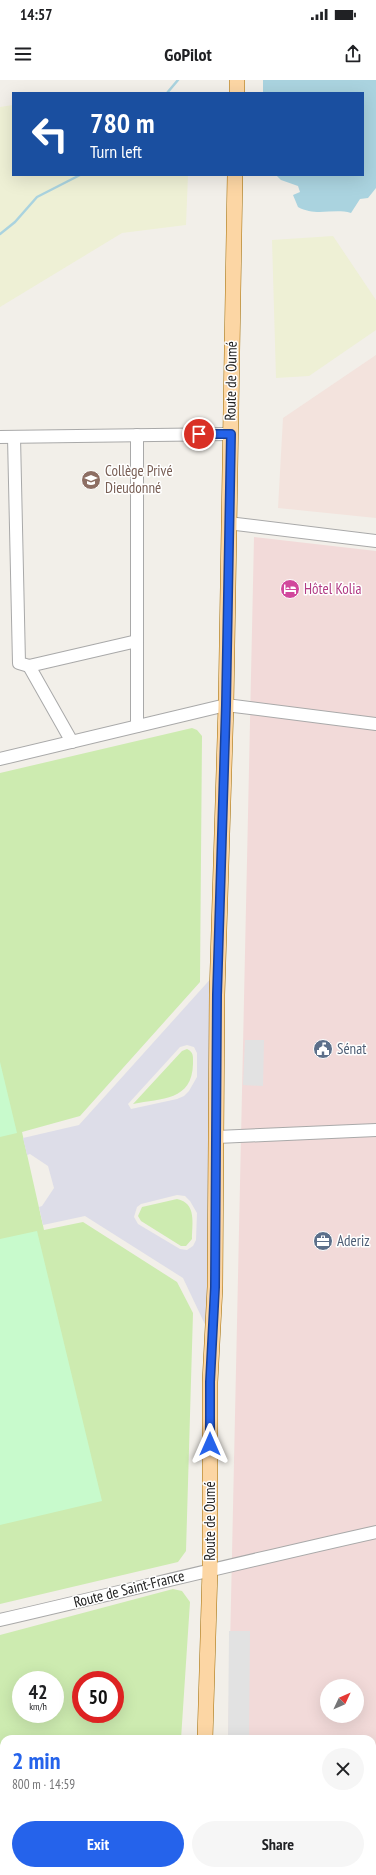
<!DOCTYPE html>
<meta charset="utf-8">
<style>
:root{--surface:#fff;--page:#f6f6f6;--text:#202124;--muted:#757577;--accent:#2563eb}
body{margin:0;font-family:"PT Sans Narrow",sans-serif;background:var(--page);color:var(--text);height:100vh;display:flex;flex-direction:column;font-size:15px;white-space:nowrap}
*{box-sizing:border-box;margin:0}
p{font-size:13px;color:var(--muted)}
.icon{flex:none;width:22px;height:22px;fill:none;stroke:currentColor;stroke-width:2;stroke-linecap:round;stroke-linejoin:round}
.map{position:relative;flex:1;overflow:hidden}
.side{position:absolute;left:0px;top:1655px;width:376px;height:140px;display:flex;flex-direction:column;background:var(--surface);border-radius:12px 12px 0 0;box-shadow:0 4px 16px #0002}
.side>*{flex:none}
.hud{position:absolute;left:12px;top:12px;width:352px;height:84px;border-radius:0px;box-shadow:0 4px 16px #0002;background:#1a4fa0;color:#fff;overflow:hidden}
.needle{width:26px;rotate:46deg}
.fabs{position:absolute;left:320px;top:1599px;display:grid;gap:8px}
.fabs a{display:grid;place-items:center;width:44px;height:44px;border-radius:50%;background:var(--surface);box-shadow:0 4px 16px #0002;font-size:20px}
.speed{position:absolute;left:12px;top:1591px;display:flex;gap:8px;font-size:20px;font-weight:700;text-align:center}
.speed>*{display:grid;place-content:center;width:52px;height:52px;border-radius:50%;background:var(--surface);box-shadow:0 4px 16px #0002;line-height:1}
.speed small{font-size:10px;font-weight:400}
.speed .limit{border:6px solid #d22;background:#fff;color:#111}
.pin{position:absolute;display:grid;place-items:center;width:34px;height:34px;color:#fff;margin:-17px;border:2px solid #fff;border-radius:50%;box-shadow:0 1px 4px #0007}
.me{position:absolute;width:44px;margin:-22px;rotate:0deg;stroke-linejoin:round;filter:drop-shadow(0 0 3px #0008)}
.turn{display:flex;align-items:center;gap:14px;height:84px;padding:0 12px;font-size:18px}
.turn .icon{width:52px;height:52px;stroke-width:2.5}
.turn b{display:block;font-size:28px;line-height:34px}
.round{display:grid;place-items:center;flex:none;width:42px;height:42px;border-radius:21px;background:var(--page)}
.head{display:flex;align-items:center;justify-content:space-between;height:68px;padding:0 12px}
h1{font-size:24px;font-weight:700;line-height:30px;color:var(--accent)}
.primary-button{display:flex;gap:8px;margin-top:auto;padding:8px 12px}
.primary-button a{flex:1;height:46px;border-radius:24px;background:var(--accent);color:#fff;font-size:16px;font-weight:700;line-height:46px;text-align:center}
.primary-button a+a{background:var(--page);color:var(--text)}
.status{display:flex;justify-content:space-between;align-items:center;height:28px;padding:0 20px;background:var(--surface);direction:ltr}
.status svg{height:11px;fill:currentColor}
header{display:flex;justify-content:space-between;align-items:center;height:52px;padding:0 12px;background:var(--surface);font-size:18px;font-weight:700}
.map>svg:first-child{display:block}
</style>
<div class="status"><b>14:57</b><svg viewBox="0 0 49 12"><path d="M0 12V9h3v3zM5 12V6h3v6zM10 12V3h3v9zM15 12V0h3v12zM26 1h20v11H26zM47 4h2v5h-2z"/></svg></div>
<header><svg class="icon" aria-label="menu" viewBox="0 0 24 24"><path d="M4 6h16M4 12h16M4 18h16"/></svg>GoPilot<svg class="icon" aria-label="share" viewBox="0 0 24 24"><path d="M12 15V3M7 8l5-5 5 5M5 13v7h14v-7"/></svg></header>
<div class="map">
<svg width="376" height="1795" viewBox="0 0 376 1795">
<rect width="100%" height="100%" fill="#f2efe9"/>
<path fill="#e0dfdf" d="M 376,1781 L 376,1795 L 322,1795 L 337,1791 L 372,1791 L 372,1782 Z"/>
<path fill="#f2dad9" fill-rule="evenodd" d="M 254,457 L 376,471 L 376,1757 L 372,1758 L 372,1659 L 228,1659 ZM 327,1606 L 357,1606 L 357,1636 L 327,1636 Z"/>
<path fill="#ffffe5" d="M 0,1712 L 4,1729 L 4,1791 L 18,1791 L 19,1795 L 0,1795 Z"/>
<path fill="#f3e3dd" d="M 376,275 L 376,438 L 278,428 L 283,338 Z"/>
<g fill="#eef0d5">
<path d="M 13,25 L 13,95 L 188,95 L 186,145 L 122,153 L 0,227 L 0,27 Z"/>
<path d="M 333,156 L 376,220 L 376,250 L 309,296 L 276,298 L 272,160 Z"/>
</g>
<g fill="#cdebb0" fill-rule="evenodd">
<path d="M 192,648 L 197,650 L 202,656 L 200,902 L 80,1036 L 22,1052 L 44,1150 L 83,1142 L 177,1202 L 193,1233 L 186,1471 L 178,1482 L 0,1524 L 0,693 Z"/>
<path d="M 187,969 C 194,972 193,977 193,984 C 192,1021 162,1018 133,1024 L 182,971 Z"/>
<path d="M 177,1119 C 197,1123 192,1144 192,1159 L 186,1166 L 181,1166 L 141,1141 L 138,1136 L 142,1127 Z"/>
<path d="M 173,1509 L 182,1511 L 190,1522 L 181,1659 L 4,1659 L 4,1729 L 0,1712 L 0,1555 ZM 21,1600 L 55,1600 L 55,1634 L 21,1634 ZM 81,1600 L 115,1600 L 115,1634 L 81,1634 Z"/>
<path d="M 18,1791 L 173,1791 L 173,1795 L 19,1795 Z"/>
</g>
<g fill="#c8facc">
<path d="M 0,982 L 17,1053 L 0,1057 Z"/>
<path d="M 37,1151 L 102,1421 L 0,1445 L 0,1159 Z"/>
</g>
<g fill="#e2e2e2">
<path d="M 245,960 L 264,960 L 263,1006 L 243,1005 Z"/>
<path d="M 229,1551 L 250,1551 L 249,1659 L 228,1659 Z"/>
</g>
<path fill="#dddde8" fill-rule="evenodd" d="M 215,894 L 210,1255 L 183,1198 L 85,1136 L 43,1145 L 39,1127 L 42,1126 L 54,1108 L 48,1086 L 30,1074 L 27,1075 L 23,1058 L 79,1045 ZM 187,965 L 194,967 L 197,973 L 197,997 L 189,1011 L 184,1016 L 177,1019 L 131,1029 L 128,1024 L 180,967 ZM 177,1115 L 185,1116 L 190,1121 L 197,1133 L 196,1160 L 193,1166 L 187,1170 L 180,1169 L 138,1144 L 134,1137 L 137,1127 L 141,1124 Z"/>
<path fill="#aad3df" d="M 263,0 L 376,0 L 376,108 L 368,118 L 360,119 L 351,133 C 333,128 316,137 298,127 L 293,115 L 300,112 L 298,106 L 281,100 L 276,95 L 363,95 L 363,13 L 263,13 Z"/>
<g fill="none" stroke-linecap="round" stroke-linejoin="round">
<g stroke="#aad3df" stroke-width="2.5">
<path d="M 167,13 L 178,0"/>
<path d="M 0,154 L 15,142 L 37,117 L 80,95"/>
</g>
<defs>
<g id="minor">
<path d="M 137,355 L 137,646"/>
<path d="M 0,357 L 231,354"/>
<path d="M 14,357 L 19,583 L 29,586 L 137,561"/>
<path d="M 228,443 L 376,461"/>
<path d="M 29,586 L 72,662"/>
<path d="M 0,679 L 226,625 L 376,644"/>
<path d="M 217,1057 L 376,1050"/>
<path d="M 0,1540 C 125,1511 250,1480 376,1452"/>
<path d="M 372,1767 L 376,1766"/>
<path d="M 258,1795 L 273,1791"/>
</g>
<g id="major">
<path d="M 237,13 L 237,0"/>
<path d="M 205,1659 L 210,1489 L 210,1302 L 215,1207 L 217,915 L 226,625 L 235,95"/>
<path d="M 199,1795 L 200,1791"/>
</g>
</defs>
<use href="#minor" stroke="#a9a9a9" stroke-width="14"/>
<use href="#major" stroke="#a06b00" stroke-width="16"/>
<use href="#minor" stroke="#fff" stroke-width="12"/>
<use href="#major" stroke="#fcd6a4" stroke-width="15"/>
</g>
<g fill="none" stroke-linecap="round" stroke-linejoin="round">
<defs>
<path id="route" d="M 199,354 L 231,354 L 226,625 L 217,915 L 215,1207 L 210,1302 L 210,1364"/>
</defs>
<use href="#route" stroke="#184099" stroke-width="10"/>
<use href="#route" stroke="#2563eb" stroke-width="7"/>
</g>
<defs>
<symbol id="school-disc" viewBox="-11 -11 22 22"><circle r="9.5" fill="#8d6e63" stroke="#fff"/><path d="M0-5L7-2L0 1L-7-2ZM-4 1L0 2.5L4 1V4Q0 6-4 4Z" fill="#fff"/></symbol>
<symbol id="hotel-disc" viewBox="-11 -11 22 22"><circle r="9.5" fill="#d1479c" stroke="#fff"/><path d="M-6-4.5h1.5V1H6V5H4.5V3h-9V5H-6ZM-4 0a1.8 1.8 0 1 1 3.6 0ZM.5 0V-2.5h3Q6-2.5 6 0Z" fill="#fff"/></symbol>
<symbol id="civic-disc" viewBox="-11 -11 22 22"><circle r="9.5" fill="#5c6f8a" stroke="#fff"/><path d="M-.6-6.5H3V-4.5H.6V-3L4-1V1h2V6H-6V1h2V-1L-.6-3ZM-1.2 2.5V6h2.4V2.5Z" fill="#fff"/></symbol>
<symbol id="office-disc" viewBox="-11 -11 22 22"><circle r="9.5" fill="#5c6f8a" stroke="#fff"/><path d="M-6-3h4V-5.5h4V-3h4V5H-6ZM-1-4.5V-3h2v-1.5ZM-6 0V1H6V0Z" fill="#fff"/></symbol>
</defs>
<g fill-rule="evenodd">
<use href="#school-disc" x="80" y="389" width="22" height="22"/>
<use href="#hotel-disc" x="279" y="498" width="22" height="22"/>
<use href="#civic-disc" x="312" y="958" width="22" height="22"/>
<use href="#office-disc" x="312" y="1150" width="22" height="22"/>
</g>
<g text-anchor="middle" stroke-width="3" stroke-linejoin="round" paint-order="stroke">
<g font-size="15" fill="#222" stroke="#fff">
<text transform="translate(231 301) rotate(-89)" y="5">Route de Oumé</text>
<text transform="translate(210 1441) rotate(-90)" y="5">Route de Oumé</text>
<text transform="translate(129 1509) rotate(-14)" y="5">Route de Saint-France</text>
</g>
<g font-size="15" fill="#785e54" stroke="#fff" text-anchor="start">
<text x="105" y="396">Collège Privé<tspan x="105" dy="17">Dieudonné</tspan></text>
</g>
<g font-size="15" fill="#b23c85" stroke="#fff" text-anchor="start">
<text x="304" y="514">Hôtel Kolia</text>
</g>
<g font-size="15" fill="#4e5e75" stroke="#fff" text-anchor="start">
<text x="337" y="974">Sénat</text>
<text x="337" y="1166">Aderiz</text>
</g>
</g>
</svg>
<div class="fabs">
<a><svg class="needle" viewBox="-14 -14 28 28"><path d="M0-13l5 13h-10z" fill="#e53935"/><path d="M0 13l5-13h-10z" fill="#757577"/></svg></a>
</div>
<div class="speed"><div>42<small>km/h</small></div><div class="limit">50</div></div>
<div class="pin" style="left:199px;top:354px;background:#d93025"><svg class="icon" aria-label="arrive" viewBox="0 0 24 24"><path d="M6 21V4h12l-3 4 3 4H6"/></svg></div>
<svg class="me" style="left:210px;top:1364px" viewBox="-20 -20 40 40"><path d="M0-17L14 15 0 8-14 15z" fill="#2563eb" stroke="#fff" stroke-width="4"/></svg>
<div class="hud">
<div class="turn"><svg class="icon" aria-label="left" viewBox="0 0 24 24"><path d="M17 20v-9H6M10 6l-5 5 5 5"/></svg><div><b>780 m</b>Turn left</div></div>
</div>
<section class="side">
<div class="head"><div><h1>2 min</h1><p>800 m · 14:59</p></div><a class="round"><svg class="icon" aria-label="close" viewBox="0 0 24 24"><path d="M6 6l12 12M18 6L6 18"/></svg></a></div>
<div class="primary-button"><a>Exit</a><a>Share</a></div>
</section>
</div>
